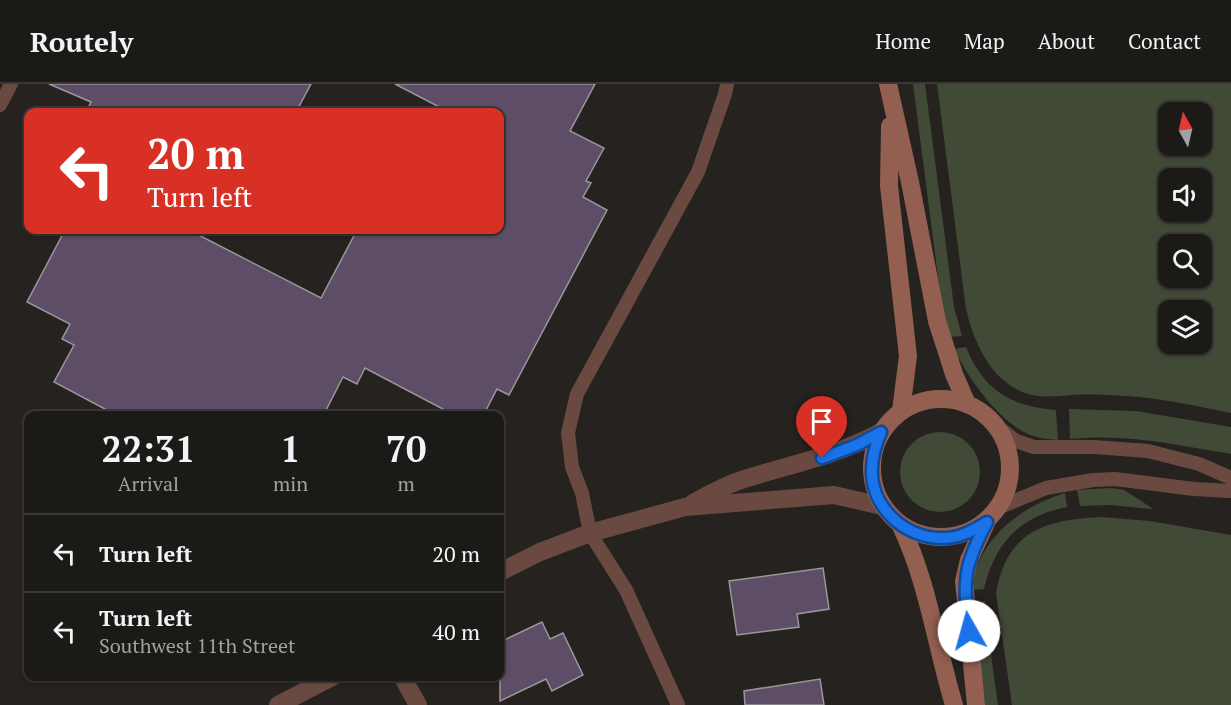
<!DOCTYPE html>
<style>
:root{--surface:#1c1a17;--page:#292724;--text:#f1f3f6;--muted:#a0a1a1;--line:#3a3836}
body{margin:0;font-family:"PT Serif",serif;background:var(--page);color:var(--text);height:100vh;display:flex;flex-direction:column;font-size:22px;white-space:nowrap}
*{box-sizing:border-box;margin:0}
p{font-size:20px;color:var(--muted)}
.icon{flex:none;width:33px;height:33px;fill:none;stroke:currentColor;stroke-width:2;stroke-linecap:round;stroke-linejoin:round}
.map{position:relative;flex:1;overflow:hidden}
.side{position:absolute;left:24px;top:327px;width:480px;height:270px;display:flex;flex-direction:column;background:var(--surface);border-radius:12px;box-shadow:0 2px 4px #0004,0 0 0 2px var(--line)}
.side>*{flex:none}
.banner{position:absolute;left:24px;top:24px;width:480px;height:126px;border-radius:12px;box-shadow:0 2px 4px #0004,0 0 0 2px var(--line);background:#d93025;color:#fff;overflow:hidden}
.needle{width:39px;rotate:352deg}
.buttons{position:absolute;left:1158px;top:18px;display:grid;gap:12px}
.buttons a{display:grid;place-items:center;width:54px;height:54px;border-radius:12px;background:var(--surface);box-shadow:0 2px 4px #0004,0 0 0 2px var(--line);font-size:30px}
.pin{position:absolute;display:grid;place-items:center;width:51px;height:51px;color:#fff;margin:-62px -26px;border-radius:50% 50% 50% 0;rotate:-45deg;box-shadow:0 0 6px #0007}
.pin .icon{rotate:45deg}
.me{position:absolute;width:66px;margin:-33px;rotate:353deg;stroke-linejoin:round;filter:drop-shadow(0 0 4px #0008)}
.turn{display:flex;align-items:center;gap:21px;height:126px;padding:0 24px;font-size:27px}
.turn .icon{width:78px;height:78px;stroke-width:2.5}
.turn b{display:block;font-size:42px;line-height:51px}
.eta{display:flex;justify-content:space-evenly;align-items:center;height:102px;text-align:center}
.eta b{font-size:36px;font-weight:700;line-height:42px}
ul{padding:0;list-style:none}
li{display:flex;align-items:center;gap:18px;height:78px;padding:0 24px;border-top:2px solid var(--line)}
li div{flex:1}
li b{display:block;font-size:22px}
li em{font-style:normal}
header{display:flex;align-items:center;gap:36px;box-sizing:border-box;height:84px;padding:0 30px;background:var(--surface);border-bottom:2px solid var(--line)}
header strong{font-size:28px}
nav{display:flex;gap:33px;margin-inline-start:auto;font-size:21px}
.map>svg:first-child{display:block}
</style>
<header>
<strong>Routely</strong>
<nav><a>Home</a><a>Map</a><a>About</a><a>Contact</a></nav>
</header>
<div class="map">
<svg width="1231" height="621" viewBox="0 0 1231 621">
<rect width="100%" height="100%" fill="#25221f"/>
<g fill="#414937" fill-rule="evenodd">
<path d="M 913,0 L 925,0 L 954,223 L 962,252 L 950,253 L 942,224 Z"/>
<path d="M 937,0 L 1231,0 L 1231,329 C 1196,322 1161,314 1126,312 C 1108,311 1089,310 1071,311 C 1060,312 1049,313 1038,312 C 995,306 975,263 966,225 ZM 1202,28 L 1202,62 L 1168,62 L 1168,28 ZM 1202,94 L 1202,128 L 1168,128 L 1168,94 ZM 1202,160 L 1202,194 L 1168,194 L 1168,160 ZM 1202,226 L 1202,260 L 1168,260 L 1168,226 Z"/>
<path d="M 966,263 C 984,307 1011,322 1056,326 L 1058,356 C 1048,355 1035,354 1026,349 C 997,335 968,294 954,265 Z"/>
<path d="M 1069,325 L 1136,327 L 1231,343 L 1231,370 C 1178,361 1125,349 1070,355 Z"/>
<circle cx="940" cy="388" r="40"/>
<path d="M 1111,404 L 1124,406 L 1152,424 L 1151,425 L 1110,421 L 1080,422 L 1077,406 Z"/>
<path d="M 1065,409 L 1067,423 C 1020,432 995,459 984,505 L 972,506 C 976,456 1021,422 1065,409 Z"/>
<path d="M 1101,433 L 1150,437 L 1231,451 L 1231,621 L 1012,621 L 996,509 C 1007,447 1044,436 1101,433 Z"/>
<path d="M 985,517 L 985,527 L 998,621 L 985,621 L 972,519 Z"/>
</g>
<g fill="#5d4d66" stroke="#9a979b" stroke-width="1.5">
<path d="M 49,0 L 311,0 L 296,28 L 86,28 L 91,18 Z"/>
<path d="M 395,0 L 595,0 L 570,47 L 604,64 L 586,97 L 591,99 L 583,113 L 607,126 L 509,311 L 497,305 L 483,332 L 456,332 L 365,284 L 357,300 L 343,293 L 323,332 L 118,332 L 54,298 L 74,261 L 62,255 L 70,240 L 27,218 L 65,146 L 189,146 L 321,214 L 357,146 L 500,146 L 500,28 L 449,28 Z"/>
<path d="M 823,484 L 829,525 L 797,530 L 799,543 L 737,551 L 729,497 Z"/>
<path d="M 542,538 L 550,555 L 563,549 L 583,591 L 552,607 L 546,595 L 500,617 L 500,558 Z"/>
<path d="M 820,595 L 824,621 L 745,621 L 744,607 Z"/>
</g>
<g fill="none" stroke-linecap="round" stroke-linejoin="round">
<g stroke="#6a4a40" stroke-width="14">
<path d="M 0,21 L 11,0"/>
<path d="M 997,342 L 1016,357 L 1034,363 L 1094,363 L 1148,367 L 1199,380 L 1231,394"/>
<path d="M 1000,423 L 1046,404 L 1093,396 L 1115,395 L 1194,405 L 1231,407"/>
<path d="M 678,621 L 626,506 L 590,449 L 582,409 L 572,383 L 568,349 L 577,310 L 698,88 L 725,10 L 727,0"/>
</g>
<g stroke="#6a4a40" stroke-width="18">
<path d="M 693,419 C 709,410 726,401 744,395 C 792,380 836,372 881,348"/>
<path d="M 500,488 L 540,468 L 590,449 L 685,423 L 834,411 L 882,422"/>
<path d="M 402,592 L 418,621"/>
<path d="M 278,621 L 334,592"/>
</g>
<g stroke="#925f50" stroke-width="18">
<path d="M 888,0 L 910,98 L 937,237 L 954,290 L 967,320"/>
<path d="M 890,42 L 889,102 L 908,272 L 901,327"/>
<circle cx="941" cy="384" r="69"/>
<path d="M 901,442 C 928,499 936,561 954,621"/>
<path d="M 976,621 L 964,497 L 969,476 L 986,439"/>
</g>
</g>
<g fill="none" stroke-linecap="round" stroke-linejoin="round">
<defs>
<path id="route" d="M 822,374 L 857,361 L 881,348 C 876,360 872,371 872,384 C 870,423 905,455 944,454 C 960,454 974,446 987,438 C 963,484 963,495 969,547"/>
</defs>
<use href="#route" stroke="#114b97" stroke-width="15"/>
<use href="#route" stroke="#1a73e8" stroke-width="10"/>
</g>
</svg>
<div class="buttons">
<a><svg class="needle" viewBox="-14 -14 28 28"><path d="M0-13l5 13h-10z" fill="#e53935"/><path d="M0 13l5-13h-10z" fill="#a0a1a1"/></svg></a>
<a><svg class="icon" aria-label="sound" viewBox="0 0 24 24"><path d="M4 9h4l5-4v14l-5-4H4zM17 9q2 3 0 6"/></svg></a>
<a><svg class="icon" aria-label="search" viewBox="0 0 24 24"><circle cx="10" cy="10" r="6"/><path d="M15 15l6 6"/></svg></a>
<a><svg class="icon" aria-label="layers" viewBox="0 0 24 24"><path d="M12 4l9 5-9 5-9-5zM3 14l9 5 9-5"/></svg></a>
</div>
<div class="pin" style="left:822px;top:374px;background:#d93025"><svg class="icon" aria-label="arrive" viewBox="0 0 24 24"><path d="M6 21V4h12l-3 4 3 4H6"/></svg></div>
<svg class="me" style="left:969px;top:547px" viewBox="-20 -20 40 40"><circle r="19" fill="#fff"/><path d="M0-13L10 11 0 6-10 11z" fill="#1a73e8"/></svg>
<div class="banner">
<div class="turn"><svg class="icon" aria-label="left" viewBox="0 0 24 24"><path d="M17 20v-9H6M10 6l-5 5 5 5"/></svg><div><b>20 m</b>Turn left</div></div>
</div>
<section class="side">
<div class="eta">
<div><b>22:31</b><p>Arrival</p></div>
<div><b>1</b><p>min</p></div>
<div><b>70</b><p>m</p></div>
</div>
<ul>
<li><svg class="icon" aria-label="left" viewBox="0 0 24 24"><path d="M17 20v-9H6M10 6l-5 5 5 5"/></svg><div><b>Turn left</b></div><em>20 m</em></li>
<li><svg class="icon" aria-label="left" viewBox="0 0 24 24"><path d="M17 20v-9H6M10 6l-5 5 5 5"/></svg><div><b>Turn left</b><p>Southwest 11th Street</p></div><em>40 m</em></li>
</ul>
</section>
</div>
